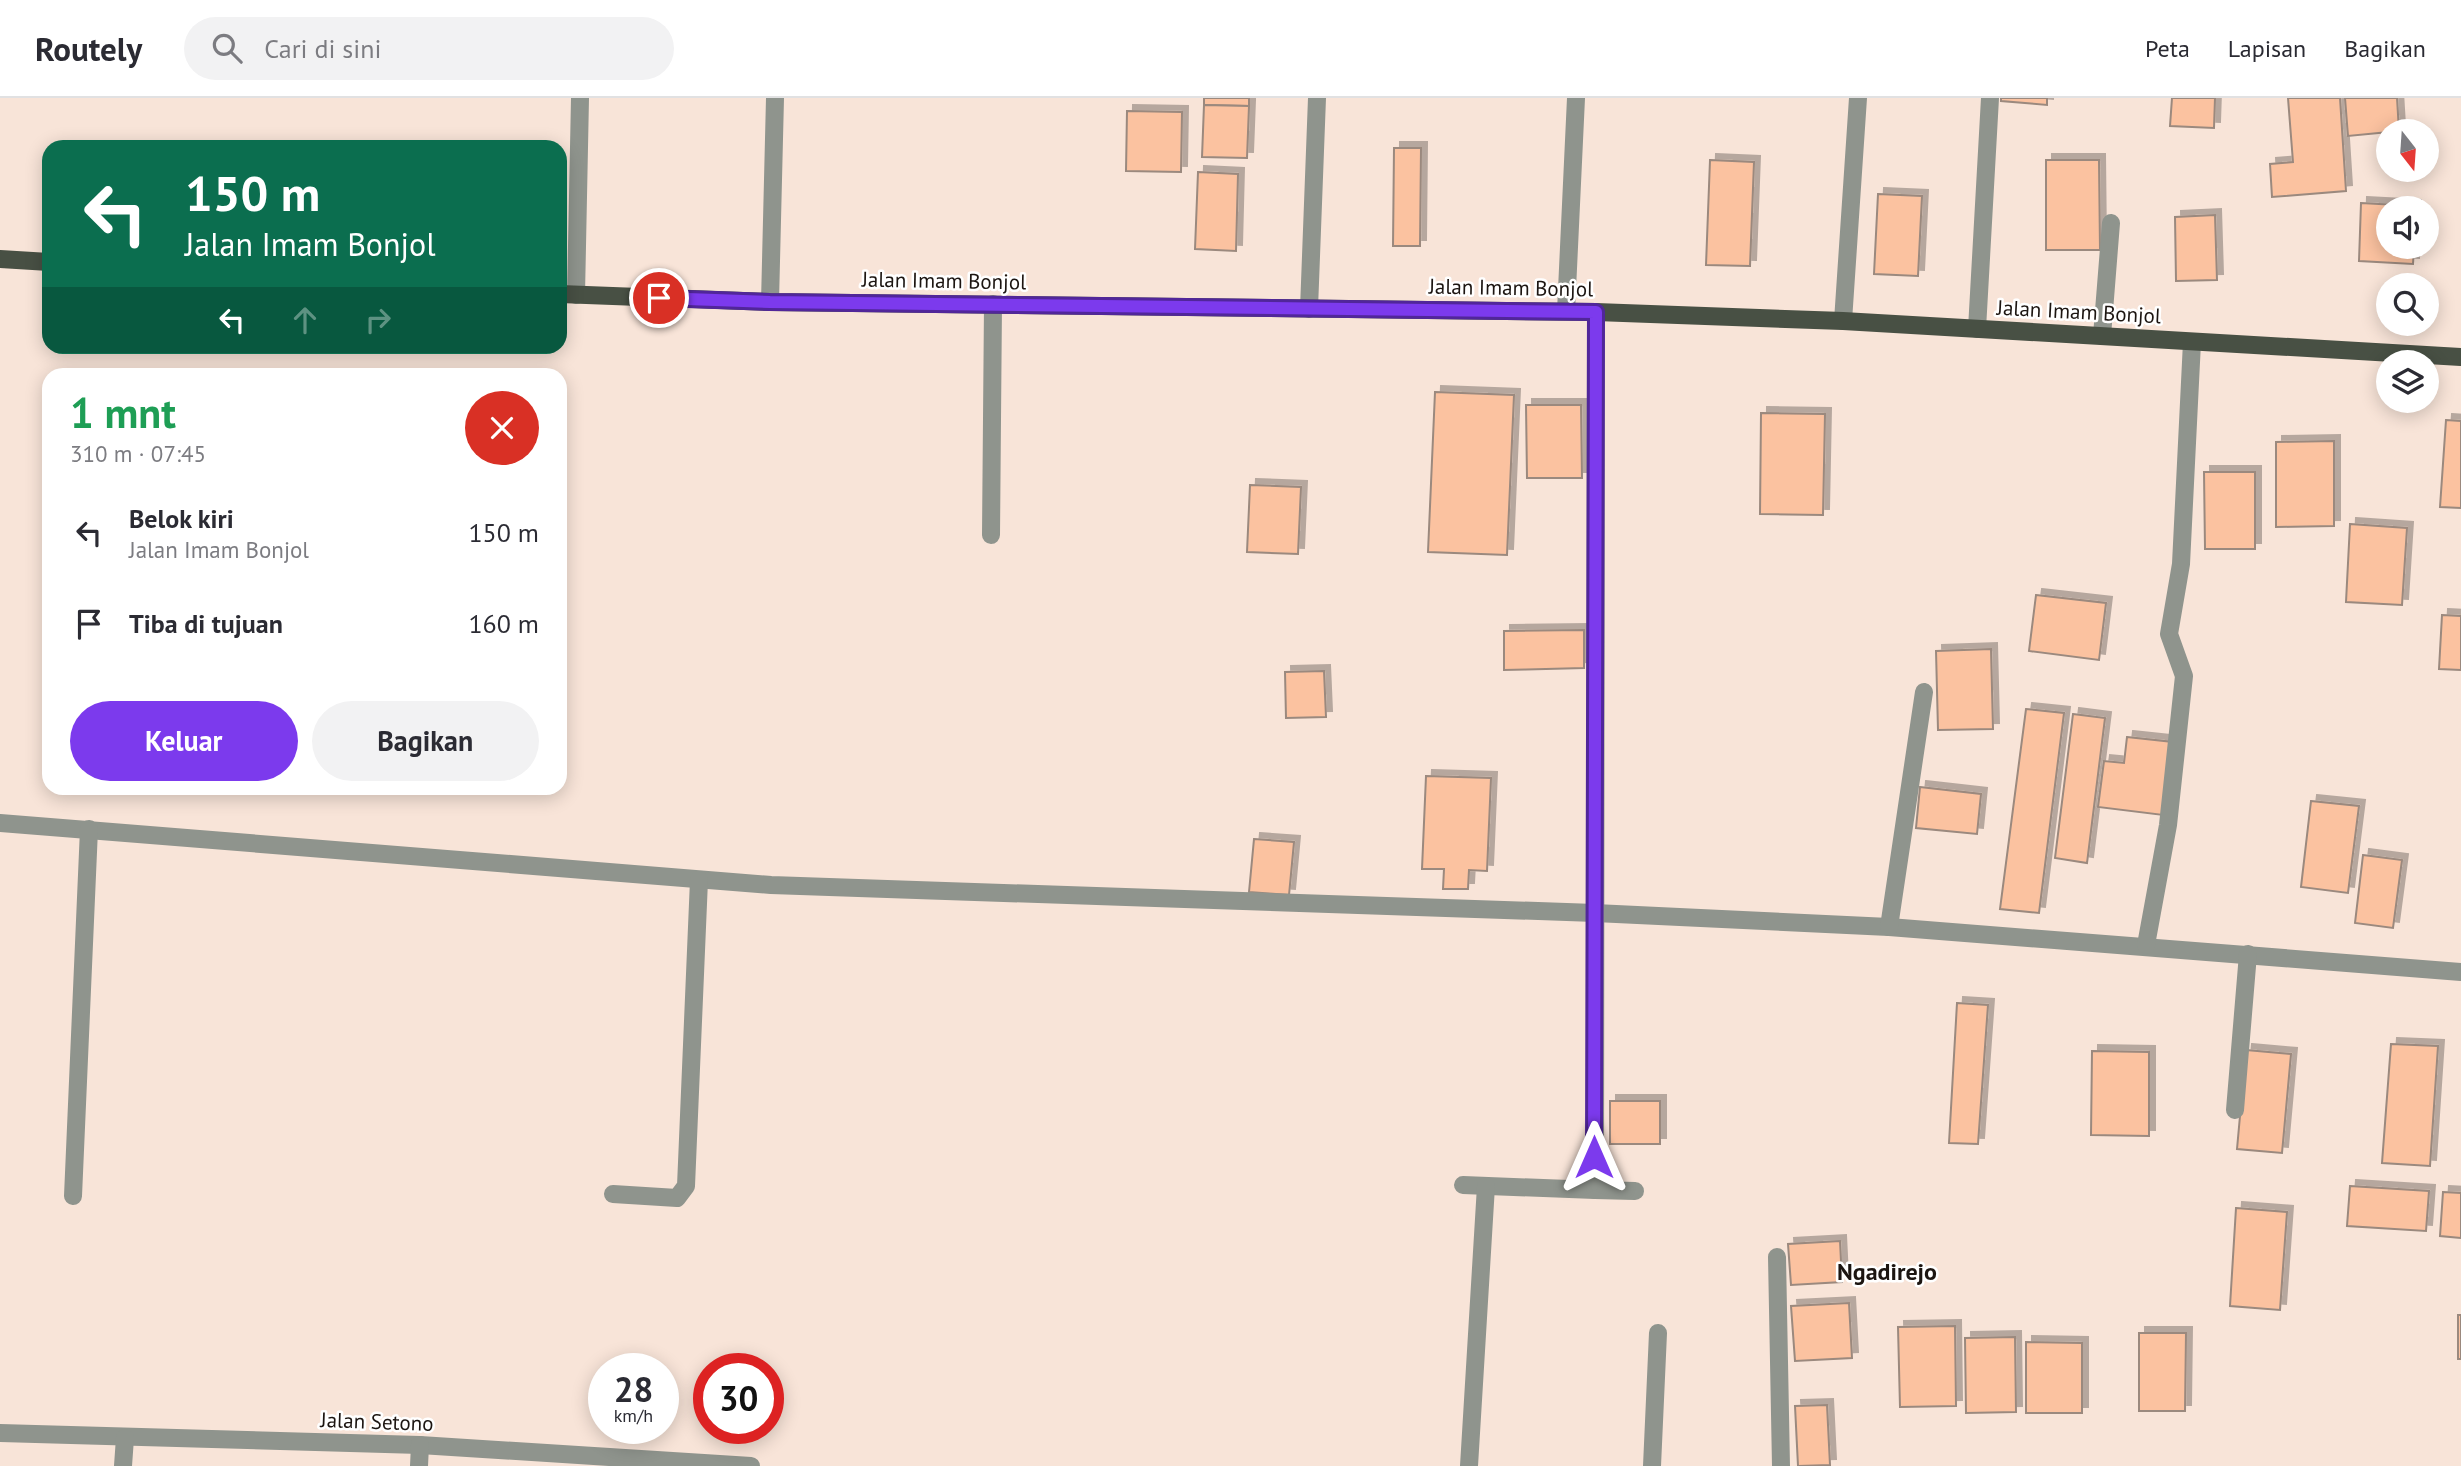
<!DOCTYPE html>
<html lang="id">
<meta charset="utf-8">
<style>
:root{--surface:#fff;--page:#f2f2f3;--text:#2b2b33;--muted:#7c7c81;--line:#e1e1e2;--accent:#7c3aed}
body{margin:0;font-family:"PT Sans",sans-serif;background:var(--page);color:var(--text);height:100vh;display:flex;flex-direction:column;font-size:26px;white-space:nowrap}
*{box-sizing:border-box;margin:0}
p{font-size:23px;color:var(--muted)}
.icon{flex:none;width:38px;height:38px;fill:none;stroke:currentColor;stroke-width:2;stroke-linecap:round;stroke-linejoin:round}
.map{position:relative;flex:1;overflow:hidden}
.details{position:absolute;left:42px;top:270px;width:525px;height:427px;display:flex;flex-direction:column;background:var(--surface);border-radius:21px;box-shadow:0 4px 18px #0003}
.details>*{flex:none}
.top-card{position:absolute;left:42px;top:42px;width:525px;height:214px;border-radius:21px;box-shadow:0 4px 18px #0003;background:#0b6e4f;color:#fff;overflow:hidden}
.needle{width:46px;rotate:163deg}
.buttons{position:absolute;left:2376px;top:21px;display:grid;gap:14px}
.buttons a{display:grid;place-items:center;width:63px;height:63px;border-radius:50%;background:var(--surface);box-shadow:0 4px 18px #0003;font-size:35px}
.speed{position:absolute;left:588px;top:1255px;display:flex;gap:14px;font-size:35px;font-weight:700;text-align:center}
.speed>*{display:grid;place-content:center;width:91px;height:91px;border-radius:50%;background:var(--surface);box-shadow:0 4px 18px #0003;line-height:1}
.speed small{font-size:18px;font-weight:400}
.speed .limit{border:10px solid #d22;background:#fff;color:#111}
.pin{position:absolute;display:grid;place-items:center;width:60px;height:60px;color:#fff;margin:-30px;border:4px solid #fff;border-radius:50%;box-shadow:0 2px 7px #0007}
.me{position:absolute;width:77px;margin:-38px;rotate:0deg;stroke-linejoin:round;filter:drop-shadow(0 0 5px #0008)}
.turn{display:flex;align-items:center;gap:24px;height:147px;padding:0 28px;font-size:32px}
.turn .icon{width:91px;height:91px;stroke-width:2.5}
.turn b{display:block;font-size:49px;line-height:60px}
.lanes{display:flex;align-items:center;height:66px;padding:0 28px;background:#0003;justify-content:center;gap:35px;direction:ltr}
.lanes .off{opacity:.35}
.round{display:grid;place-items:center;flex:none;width:74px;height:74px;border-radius:37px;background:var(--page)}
.head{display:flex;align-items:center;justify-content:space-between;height:119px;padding:0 28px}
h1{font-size:42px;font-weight:700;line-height:52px;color:#1e9e55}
.button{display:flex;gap:14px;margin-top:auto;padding:14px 28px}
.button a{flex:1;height:80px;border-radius:42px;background:var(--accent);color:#fff;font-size:28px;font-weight:700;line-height:80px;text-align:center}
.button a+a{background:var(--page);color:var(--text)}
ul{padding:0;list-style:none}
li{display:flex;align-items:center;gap:21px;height:91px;padding:0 28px}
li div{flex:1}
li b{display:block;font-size:26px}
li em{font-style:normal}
header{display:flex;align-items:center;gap:42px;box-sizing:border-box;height:98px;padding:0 35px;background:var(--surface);border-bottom:2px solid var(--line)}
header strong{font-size:33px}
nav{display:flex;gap:38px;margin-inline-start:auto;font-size:24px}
.search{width:490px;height:63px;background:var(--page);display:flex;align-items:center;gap:18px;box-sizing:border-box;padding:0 24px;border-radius:38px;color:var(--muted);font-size:26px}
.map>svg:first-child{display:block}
</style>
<header>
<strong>Routely</strong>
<div class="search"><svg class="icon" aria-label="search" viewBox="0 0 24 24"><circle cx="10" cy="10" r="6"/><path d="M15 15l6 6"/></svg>Cari di sini</div>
<nav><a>Peta</a><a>Lapisan</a><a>Bagikan</a></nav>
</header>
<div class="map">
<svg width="2461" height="1368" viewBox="0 0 2461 1368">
<defs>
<filter id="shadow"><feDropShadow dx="6" dy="-6" stdDeviation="0" flood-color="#0004"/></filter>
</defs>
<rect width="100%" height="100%" fill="#f8e4d8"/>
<g fill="#fbc2a0" stroke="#9b897e" stroke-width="2" filter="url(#shadow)">
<path d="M 1204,0 L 1249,0 L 1249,8 L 1204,7 Z"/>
<path d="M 2001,0 L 2047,0 L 2047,7 L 2001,3 Z"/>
<path d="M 2172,0 L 2215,0 L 2214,30 L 2170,28 Z"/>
<path d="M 2288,0 L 2340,0 L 2346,93 L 2272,99 L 2270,66 L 2293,64 Z"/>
<path d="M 2345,0 L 2397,0 L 2399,33 L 2348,38 Z"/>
<path d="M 1204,7 L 1249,8 L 1247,60 L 1202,59 Z"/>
<path d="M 1127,13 L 1182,14 L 1181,74 L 1126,73 Z"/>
<path d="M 1394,50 L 1421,50 L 1420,148 L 1393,148 Z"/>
<path d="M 1710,62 L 1754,64 L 1750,168 L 1706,167 Z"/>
<path d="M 2046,62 L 2099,62 L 2100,152 L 2046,152 Z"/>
<path d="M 1198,74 L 1238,76 L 1236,153 L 1195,151 Z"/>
<path d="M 1878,96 L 1922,98 L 1918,178 L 1874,176 Z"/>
<path d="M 2361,105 L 2415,108 L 2415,110 L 2389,110 L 2389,149 L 2414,149 L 2413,166 L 2359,163 Z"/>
<path d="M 2215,117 L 2217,182 L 2176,183 L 2175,119 Z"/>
<path d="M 1435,294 L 1514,297 L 1507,457 L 1428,454 Z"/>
<path d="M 1526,307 L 1581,307 L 1582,380 L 1527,380 Z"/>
<path d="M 1761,315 L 1825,316 L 1823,417 L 1760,416 Z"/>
<path d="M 2446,322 L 2461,323 L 2461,410 L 2440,409 Z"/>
<path d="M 2334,343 L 2334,428 L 2276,429 L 2276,344 Z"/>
<path d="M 2204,374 L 2255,374 L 2255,451 L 2205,451 Z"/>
<path d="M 1250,387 L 1301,389 L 1298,456 L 1247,454 Z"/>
<path d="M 2350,426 L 2407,430 L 2402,507 L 2346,504 Z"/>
<path d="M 2036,497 L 2106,505 L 2099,562 L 2029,553 Z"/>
<path d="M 2442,517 L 2461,518 L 2461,572 L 2439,571 Z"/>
<path d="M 1584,532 L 1584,570 L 1504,572 L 1504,533 Z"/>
<path d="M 1991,551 L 1993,631 L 1938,632 L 1936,553 Z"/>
<path d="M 1324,573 L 1326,619 L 1286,620 L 1285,574 Z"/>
<path d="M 2026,611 L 2064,615 L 2039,815 L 2000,811 Z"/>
<path d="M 2073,616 L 2105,620 L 2087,765 L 2055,760 Z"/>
<path d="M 2127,639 L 2173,644 L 2163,717 L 2098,709 L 2104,663 L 2124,665 Z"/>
<path d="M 1426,678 L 1491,680 L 1487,773 L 1469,772 L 1468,791 L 1443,791 L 1444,771 L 1422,771 Z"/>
<path d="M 1920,689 L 1981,696 L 1977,736 L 1916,730 Z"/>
<path d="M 2311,703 L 2359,708 L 2348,795 L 2301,789 Z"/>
<path d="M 1254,741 L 1294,744 L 1289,797 L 1249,794 Z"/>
<path d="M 2363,757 L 2402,762 L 2393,830 L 2355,825 Z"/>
<path d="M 1957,905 L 1988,907 L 1978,1046 L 1949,1045 Z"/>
<path d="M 2391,946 L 2438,948 L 2430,1068 L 2382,1065 Z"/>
<path d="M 2246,952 L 2291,956 L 2282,1055 L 2237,1051 Z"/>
<path d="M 2092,953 L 2149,954 L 2149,1038 L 2091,1037 Z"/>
<rect x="1610" y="1003" width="50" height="43"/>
<path d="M 2350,1088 L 2429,1093 L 2426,1133 L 2347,1128 Z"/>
<path d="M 2443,1094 L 2461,1095 L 2461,1140 L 2440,1138 Z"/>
<path d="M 2236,1110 L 2287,1114 L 2280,1212 L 2230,1208 Z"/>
<path d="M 1840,1143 L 1842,1184 L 1791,1187 L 1788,1146 Z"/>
<path d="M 1849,1205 L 1852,1260 L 1795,1263 L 1791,1208 Z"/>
<rect x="2458" y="1217" width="3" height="44"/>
<path d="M 1955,1228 L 1956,1308 L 1900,1309 L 1898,1229 Z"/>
<path d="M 2139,1235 L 2186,1235 L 2185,1313 L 2139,1313 Z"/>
<path d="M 2015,1239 L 2016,1314 L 1966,1315 L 1965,1240 Z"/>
<path d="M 2026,1244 L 2082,1245 L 2082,1315 L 2026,1315 Z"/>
<path d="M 1827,1307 L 1830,1367 L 1798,1368 L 1795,1308 Z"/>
</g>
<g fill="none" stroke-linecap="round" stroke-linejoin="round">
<g stroke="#8f948d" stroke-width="18">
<path d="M 576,197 L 580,0"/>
<path d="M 770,204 L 775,0"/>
<path d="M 1309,211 L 1317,0"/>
<path d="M 1566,213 L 1576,0"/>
<path d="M 1843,223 L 1858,0"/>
<path d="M 1977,231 L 1990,0"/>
<path d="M 2102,238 L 2111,125"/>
<path d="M 991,437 L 993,206"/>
<path d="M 0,725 L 771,787 L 1595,815 L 1889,829 L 2461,874"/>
<path d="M 1889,829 L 1924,594"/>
<path d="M 2146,847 L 2168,727 L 2184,578 L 2169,536 L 2181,466 L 2192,244"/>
<path d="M 2235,1012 L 2248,856"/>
<path d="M 1463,1087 L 1595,1092 L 1596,214"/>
<path d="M 1595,1092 L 1635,1093"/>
<path d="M 613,1096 L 677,1100 L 686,1088 L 699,782"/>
<path d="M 73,1098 L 89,731"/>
<path d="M 1777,1159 L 1781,1368"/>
<path d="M 0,1335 L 420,1347 L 751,1368"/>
<path d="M 123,1368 L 125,1340"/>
<path d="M 419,1368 L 420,1347"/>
<path d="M 1469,1368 L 1486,1088"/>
<path d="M 1652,1368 L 1658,1235"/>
</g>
<g stroke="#485044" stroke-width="18">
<path d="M 0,161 L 49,164"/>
<path d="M 560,196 L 770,204 L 1596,214 L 1843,223 L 2461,259"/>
</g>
</g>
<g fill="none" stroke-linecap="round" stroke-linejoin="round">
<defs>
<path id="route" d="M 659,200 L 770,204 L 1596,214 L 1594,1059"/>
</defs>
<use href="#route" stroke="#51269a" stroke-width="18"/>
<use href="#route" stroke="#7c3aed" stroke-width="12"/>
</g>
<g text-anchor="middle" stroke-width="5" stroke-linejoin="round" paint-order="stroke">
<g font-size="21" fill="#1c1511" stroke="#fff">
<text transform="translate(944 183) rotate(1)" y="7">Jalan Imam Bonjol</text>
<text transform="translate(1511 190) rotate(1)" y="7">Jalan Imam Bonjol</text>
<text transform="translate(2079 214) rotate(3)" y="7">Jalan Imam Bonjol</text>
<text transform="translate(377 1324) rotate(2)" y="7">Jalan Setono</text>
</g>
<g font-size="24" font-weight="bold" fill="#1c1511" stroke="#fff">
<text x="1887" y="1182">Ngadirejo</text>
</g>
</g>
</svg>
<div class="buttons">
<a><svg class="needle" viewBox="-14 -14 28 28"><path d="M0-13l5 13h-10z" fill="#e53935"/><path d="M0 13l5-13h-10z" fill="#7c7c81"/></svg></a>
<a><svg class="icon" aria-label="sound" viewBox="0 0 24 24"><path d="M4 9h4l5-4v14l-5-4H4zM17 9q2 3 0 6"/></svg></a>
<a><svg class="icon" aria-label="search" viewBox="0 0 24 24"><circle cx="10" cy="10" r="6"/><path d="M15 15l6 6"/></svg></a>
<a><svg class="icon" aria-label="layers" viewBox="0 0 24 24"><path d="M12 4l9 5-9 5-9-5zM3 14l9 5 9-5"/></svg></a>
</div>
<div class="speed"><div>28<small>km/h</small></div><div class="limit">30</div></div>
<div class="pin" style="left:659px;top:200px;background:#d93025"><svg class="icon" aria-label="arrive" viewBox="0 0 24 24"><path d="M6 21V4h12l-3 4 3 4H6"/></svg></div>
<svg class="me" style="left:1594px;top:1059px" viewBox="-20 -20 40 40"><path d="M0-17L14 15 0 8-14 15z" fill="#7c3aed" stroke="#fff" stroke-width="4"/></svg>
<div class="top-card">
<div class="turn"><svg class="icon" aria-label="left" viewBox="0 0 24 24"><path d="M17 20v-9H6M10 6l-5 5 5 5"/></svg><div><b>150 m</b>Jalan Imam Bonjol</div></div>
<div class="lanes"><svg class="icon" aria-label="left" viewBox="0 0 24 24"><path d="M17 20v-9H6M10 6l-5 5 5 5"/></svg><svg class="icon off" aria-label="ahead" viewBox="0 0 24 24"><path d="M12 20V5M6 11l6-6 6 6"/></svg><svg class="icon off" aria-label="right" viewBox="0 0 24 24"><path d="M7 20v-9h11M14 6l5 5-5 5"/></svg></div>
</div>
<section class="details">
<div class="head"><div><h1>1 mnt</h1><p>310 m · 07:45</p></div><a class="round" style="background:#d93025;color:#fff"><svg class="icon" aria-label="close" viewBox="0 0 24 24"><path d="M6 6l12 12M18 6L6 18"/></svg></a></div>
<ul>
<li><svg class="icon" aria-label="left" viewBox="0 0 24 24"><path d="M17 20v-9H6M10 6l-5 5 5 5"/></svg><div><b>Belok kiri</b><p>Jalan Imam Bonjol</p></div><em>150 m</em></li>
<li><svg class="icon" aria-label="arrive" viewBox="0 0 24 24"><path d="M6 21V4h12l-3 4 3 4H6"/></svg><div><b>Tiba di tujuan</b></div><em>160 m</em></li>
</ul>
<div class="button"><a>Keluar</a><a>Bagikan</a></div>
</section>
</div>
